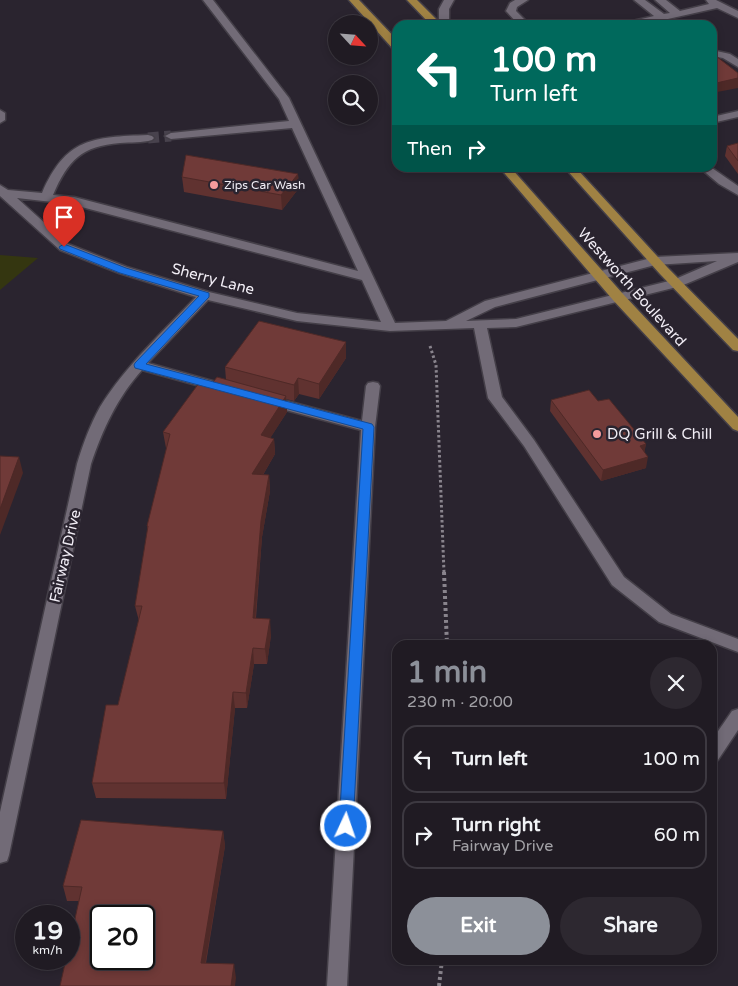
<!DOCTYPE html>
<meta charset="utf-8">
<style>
:root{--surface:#201b23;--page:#2d2830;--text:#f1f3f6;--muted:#a2a1a6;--line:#3d3941;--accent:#8c9099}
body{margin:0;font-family:"Varela Round",sans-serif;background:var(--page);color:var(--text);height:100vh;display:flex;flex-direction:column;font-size:19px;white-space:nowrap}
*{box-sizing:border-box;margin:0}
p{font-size:16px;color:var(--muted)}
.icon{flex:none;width:28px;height:28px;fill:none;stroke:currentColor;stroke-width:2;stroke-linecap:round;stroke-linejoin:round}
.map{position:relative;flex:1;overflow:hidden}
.drawer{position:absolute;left:392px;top:640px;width:325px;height:325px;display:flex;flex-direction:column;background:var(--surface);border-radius:15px;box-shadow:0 2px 8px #0003,0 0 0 1px var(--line)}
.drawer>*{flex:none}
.guide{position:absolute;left:392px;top:20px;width:325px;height:152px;border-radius:15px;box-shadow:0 2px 8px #0003,0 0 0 1px var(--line);background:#00695c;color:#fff;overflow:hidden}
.needle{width:32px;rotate:116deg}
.fabs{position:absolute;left:328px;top:15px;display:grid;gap:10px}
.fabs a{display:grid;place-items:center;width:50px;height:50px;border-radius:50%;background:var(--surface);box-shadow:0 2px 8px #0003,0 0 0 1px var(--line);font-size:25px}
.speed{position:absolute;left:15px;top:905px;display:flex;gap:10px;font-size:25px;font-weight:700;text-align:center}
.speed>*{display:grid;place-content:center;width:65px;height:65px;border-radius:50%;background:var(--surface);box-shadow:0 2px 8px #0003,0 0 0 1px var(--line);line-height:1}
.speed small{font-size:12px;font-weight:400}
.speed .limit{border:2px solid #111;border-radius:8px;background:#fff;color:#111}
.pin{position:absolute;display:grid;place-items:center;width:42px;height:42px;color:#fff;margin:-51px -21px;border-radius:50% 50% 50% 0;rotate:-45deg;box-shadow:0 0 5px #0007}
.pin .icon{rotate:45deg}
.me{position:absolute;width:55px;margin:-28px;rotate:3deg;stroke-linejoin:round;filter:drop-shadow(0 0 4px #0008)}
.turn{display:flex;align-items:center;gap:18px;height:105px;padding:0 15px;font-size:22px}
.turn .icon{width:65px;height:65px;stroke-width:2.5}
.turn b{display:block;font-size:35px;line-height:42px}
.then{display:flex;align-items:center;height:48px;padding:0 15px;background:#0003;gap:10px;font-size:19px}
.round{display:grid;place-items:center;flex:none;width:52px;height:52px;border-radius:26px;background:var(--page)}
.summary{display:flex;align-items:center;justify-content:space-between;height:85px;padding:0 15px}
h1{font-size:30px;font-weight:700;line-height:38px;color:var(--accent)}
.action{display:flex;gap:10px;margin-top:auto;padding:10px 15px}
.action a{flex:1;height:58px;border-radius:30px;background:var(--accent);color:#fff;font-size:20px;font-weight:700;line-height:58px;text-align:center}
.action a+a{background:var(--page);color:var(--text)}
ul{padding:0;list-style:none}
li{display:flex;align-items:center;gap:15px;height:68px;margin:0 10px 8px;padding:0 5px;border:2px solid var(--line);border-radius:15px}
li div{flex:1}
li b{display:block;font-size:19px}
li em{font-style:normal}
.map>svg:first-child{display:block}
</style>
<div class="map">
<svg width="738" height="986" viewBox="0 0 738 986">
<rect width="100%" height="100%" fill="#2a242f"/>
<path fill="#343610" d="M 0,255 L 38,258 L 0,290 Z"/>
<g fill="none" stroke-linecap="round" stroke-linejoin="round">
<path stroke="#48424d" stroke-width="11" stroke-dasharray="11 5.5" stroke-linecap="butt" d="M 148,138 L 171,136"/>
<defs>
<g id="minor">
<path d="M 203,0 L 213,0 L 289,98 L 395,323 L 446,321 L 485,301 L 655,257 L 738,253 L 738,262 L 681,286 L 516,327 L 487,328 L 502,397 L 534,440 L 624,577 L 671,614 L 738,639 L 738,652 L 659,622 L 612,585 L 524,446 L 488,398 L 474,328 L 390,331 L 297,321 L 208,300 L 148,363 L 234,387 L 236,390 L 234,393 L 229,394 L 142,370 C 117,398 103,429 91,464 L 9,855 L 7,861 L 0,863 L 0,812 L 77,464 C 83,444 90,425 100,407 C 126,365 163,332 196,297 L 119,273 L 60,250 L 0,196 L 0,185 L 8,190 L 42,193 C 66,138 92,137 148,135 L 152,136 L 154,138 L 152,140 C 142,143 131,142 120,143 C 82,146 68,160 53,195 L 74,197 L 358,271 L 292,128 L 171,139 L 165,136 L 171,133 L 289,121 L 279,99 ZM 17,198 L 70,204 L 362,280 L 381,322 L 297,313 L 209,292 L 127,267 L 68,244 ZM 717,261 L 673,280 L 516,319 L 466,321 L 495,307 L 655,265 Z"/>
<path d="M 444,0 L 454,0 L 449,9 L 449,25 L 439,25 L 439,9 Z"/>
<path d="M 515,0 L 528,0 L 517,7 L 516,11 L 530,25 L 519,25 L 506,11 L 510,3 Z"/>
<path d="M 634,0 L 645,0 L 664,14 L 670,13 L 655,0 L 666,0 L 680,11 L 709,4 L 706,0 L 716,0 L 738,11 L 738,18 L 717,8 L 641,25 L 622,25 L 624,23 L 654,16 Z"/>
<path d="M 712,50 L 730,54 L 738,59 L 738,67 L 723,58 L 712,56 Z"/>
<path d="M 0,110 L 5,113 L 5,120 L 0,123 Z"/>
<path d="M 738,111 L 738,117 L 712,123 L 712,117 Z"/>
<path d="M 700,168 L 712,168 L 738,186 L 738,195 L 719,184 Z"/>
<path d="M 373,382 L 378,383 L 380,386 L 375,427 L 347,986 L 327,986 L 361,430 L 263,404 L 261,401 L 263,398 L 268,396 L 362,421 L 366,386 L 368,383 Z"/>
<path d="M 738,709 L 738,730 L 718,760 L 712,762 L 712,740 L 732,711 Z"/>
</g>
<g id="major">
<path d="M 349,0 L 359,0 L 398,41 L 398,51 L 394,50 Z"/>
<path d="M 407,0 L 417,0 L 442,25 L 431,25 Z"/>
<path d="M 500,168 L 511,168 L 623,294 L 738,417 L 738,431 L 733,429 L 613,300 Z"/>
<path d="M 565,168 L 576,168 L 668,268 L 738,339 L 738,351 L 733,350 L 660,274 Z"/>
</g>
</defs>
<use href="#minor" stroke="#443f48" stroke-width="3"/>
<use href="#major" stroke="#443f48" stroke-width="3"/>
<path stroke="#89848d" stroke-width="3" stroke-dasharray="2.5 2.5" stroke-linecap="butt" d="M 430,346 L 436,365 L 444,573"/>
<g stroke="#89848d" stroke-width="4" stroke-dasharray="3 3" stroke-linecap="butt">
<path d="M 444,572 L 447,645"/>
<path d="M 439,986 L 442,960"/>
</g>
<use href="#minor" fill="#726b77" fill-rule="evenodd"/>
<use href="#major" fill="#a08243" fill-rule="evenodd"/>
</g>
<g fill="#603230">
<path d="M 738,143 L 738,174 L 725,156 L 727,146 Z"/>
<path d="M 298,174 L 299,188 L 282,210 L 184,192 L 182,177 Z"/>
<path d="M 346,342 L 346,358 L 319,399 L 299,394 L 294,401 L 286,399 L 287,412 L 270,438 L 274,439 L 275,454 L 263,475 L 269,475 L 270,491 L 262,537 L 256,618 L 271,635 L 267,664 L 254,664 L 247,708 L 235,708 L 226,799 L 96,798 L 92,783 L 118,705 L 139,621 L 135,606 L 148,531 L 147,526 L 167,448 L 166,448 L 163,432 L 210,386 L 226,380 L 225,367 Z"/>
<path d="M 551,400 L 598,401 L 646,444 L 644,452 L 646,468 L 601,481 L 550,411 Z"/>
<path d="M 223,831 L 225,846 L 206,963 L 236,978 L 78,901 L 67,901 L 63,886 Z"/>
</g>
<g fill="#4e2927">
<path d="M 738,78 L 738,88 L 712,93 L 712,84 Z"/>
<path d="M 298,174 L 299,188 L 282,210 L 281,195 Z"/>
<path d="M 346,342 L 346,358 L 319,399 L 319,384 Z"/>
<path d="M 298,378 L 299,394 L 294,401 L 294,385 Z"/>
<path d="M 286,396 L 287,412 L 262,451 L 261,435 Z"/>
<path d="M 274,439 L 275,454 L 254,490 L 252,474 Z"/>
<path d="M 646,444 L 644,455 L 640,446 Z"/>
<path d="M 19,457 L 23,473 L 0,535 L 0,509 Z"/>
<path d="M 648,457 L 646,468 L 601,481 L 603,470 Z"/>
<path d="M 269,475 L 270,491 L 262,537 L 254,634 L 253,618 L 261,521 Z"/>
<path d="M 270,619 L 271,635 L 267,664 L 265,649 Z"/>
<path d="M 253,648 L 254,664 L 247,708 L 246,693 Z"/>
<path d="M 233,692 L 235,708 L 226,799 L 224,783 Z"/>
<path d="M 223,831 L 225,846 L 203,977 L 201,963 Z"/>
<path d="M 234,964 L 236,978 L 235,986 L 231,986 Z"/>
</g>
<g fill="#703a38" stroke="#4e2927" fill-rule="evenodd">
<path d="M 712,53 L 738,73 L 738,78 L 712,84 Z"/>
<path d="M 738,143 L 738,161 L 727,146 Z"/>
<path d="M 186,155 L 298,174 L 281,195 L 182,177 Z"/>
<path d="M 259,321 L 346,342 L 319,384 L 298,378 L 294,385 L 225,367 Z"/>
<path d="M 217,377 L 286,396 L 261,435 L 274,439 L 252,474 L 269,475 L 261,521 L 253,618 L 270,619 L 265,649 L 253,648 L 246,693 L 233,692 L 224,783 L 92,783 L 106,705 L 118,705 L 142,606 L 135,606 L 148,526 L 147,526 L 170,434 L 163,432 L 199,383 L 210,386 Z"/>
<path d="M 589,390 L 598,401 L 609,399 L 646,444 L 640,446 L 648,457 L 603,470 L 551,400 Z"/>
<path d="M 0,456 L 19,457 L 0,509 Z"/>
<path d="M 81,820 L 223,831 L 201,963 L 234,964 L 231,986 L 60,986 L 66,959 L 69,959 L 69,946 L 82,887 L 63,886 ZM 101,916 L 144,916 L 144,959 L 101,959 Z"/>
</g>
<path fill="#1a73e8" stroke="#114b97" d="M 64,244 L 126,268 L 209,293 L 209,297 L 146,364 L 372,424 L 374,427 L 353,826 L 351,831 L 346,832 L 341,831 L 339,826 L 363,429 L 135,368 L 134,365 L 135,363 L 199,296 L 120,273 L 60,249 L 59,247 Z"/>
<g fill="#f59b9c" stroke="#2a242f" stroke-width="2">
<circle cx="214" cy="185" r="5"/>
<circle cx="597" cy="434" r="5"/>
</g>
<g text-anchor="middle" stroke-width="5" stroke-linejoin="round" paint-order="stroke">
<g font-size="12" fill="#f1edf5" stroke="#2a242f" text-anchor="start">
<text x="224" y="189">Zips Car Wash</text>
</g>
<g font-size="15" fill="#f1edf5" stroke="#2a242f">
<text transform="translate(213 279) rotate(15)" y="5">Sherry Lane</text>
<text transform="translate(632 287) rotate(48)" y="5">Westworth Boulevard</text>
<text transform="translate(65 556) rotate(-77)" y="5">Fairway Drive</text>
</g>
<g font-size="15" fill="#f1edf5" stroke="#2a242f" text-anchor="start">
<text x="607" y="439">DQ Grill &amp; Chill</text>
</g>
</g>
</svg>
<div class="fabs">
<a><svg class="needle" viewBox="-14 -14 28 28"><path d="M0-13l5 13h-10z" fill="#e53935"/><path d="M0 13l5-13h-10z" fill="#a2a1a6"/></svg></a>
<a><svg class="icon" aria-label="search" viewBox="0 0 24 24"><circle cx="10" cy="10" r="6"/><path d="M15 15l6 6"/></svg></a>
</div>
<div class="speed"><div>19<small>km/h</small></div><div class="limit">20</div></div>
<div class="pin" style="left:64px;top:247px;background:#d93025"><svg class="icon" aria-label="arrive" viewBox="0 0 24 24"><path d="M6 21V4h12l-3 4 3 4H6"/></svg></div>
<svg class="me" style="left:346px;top:826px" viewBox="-20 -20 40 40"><circle r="17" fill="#1a73e8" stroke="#fff" stroke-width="3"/><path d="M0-11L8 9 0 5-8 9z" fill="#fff"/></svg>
<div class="guide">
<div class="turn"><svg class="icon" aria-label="left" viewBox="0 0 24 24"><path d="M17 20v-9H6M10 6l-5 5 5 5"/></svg><div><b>100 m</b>Turn left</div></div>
<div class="then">Then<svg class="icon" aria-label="right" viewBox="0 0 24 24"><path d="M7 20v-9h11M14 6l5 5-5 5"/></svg></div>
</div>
<section class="drawer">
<div class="summary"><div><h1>1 min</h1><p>230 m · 20:00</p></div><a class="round"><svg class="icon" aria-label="close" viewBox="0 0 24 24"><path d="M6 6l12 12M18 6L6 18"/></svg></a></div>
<ul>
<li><svg class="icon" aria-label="left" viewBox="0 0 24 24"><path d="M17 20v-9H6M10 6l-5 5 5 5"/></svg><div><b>Turn left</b></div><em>100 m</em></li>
<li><svg class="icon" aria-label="right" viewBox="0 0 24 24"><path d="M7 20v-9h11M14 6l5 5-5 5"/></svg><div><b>Turn right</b><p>Fairway Drive</p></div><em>60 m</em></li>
</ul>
<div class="action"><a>Exit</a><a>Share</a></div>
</section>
</div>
